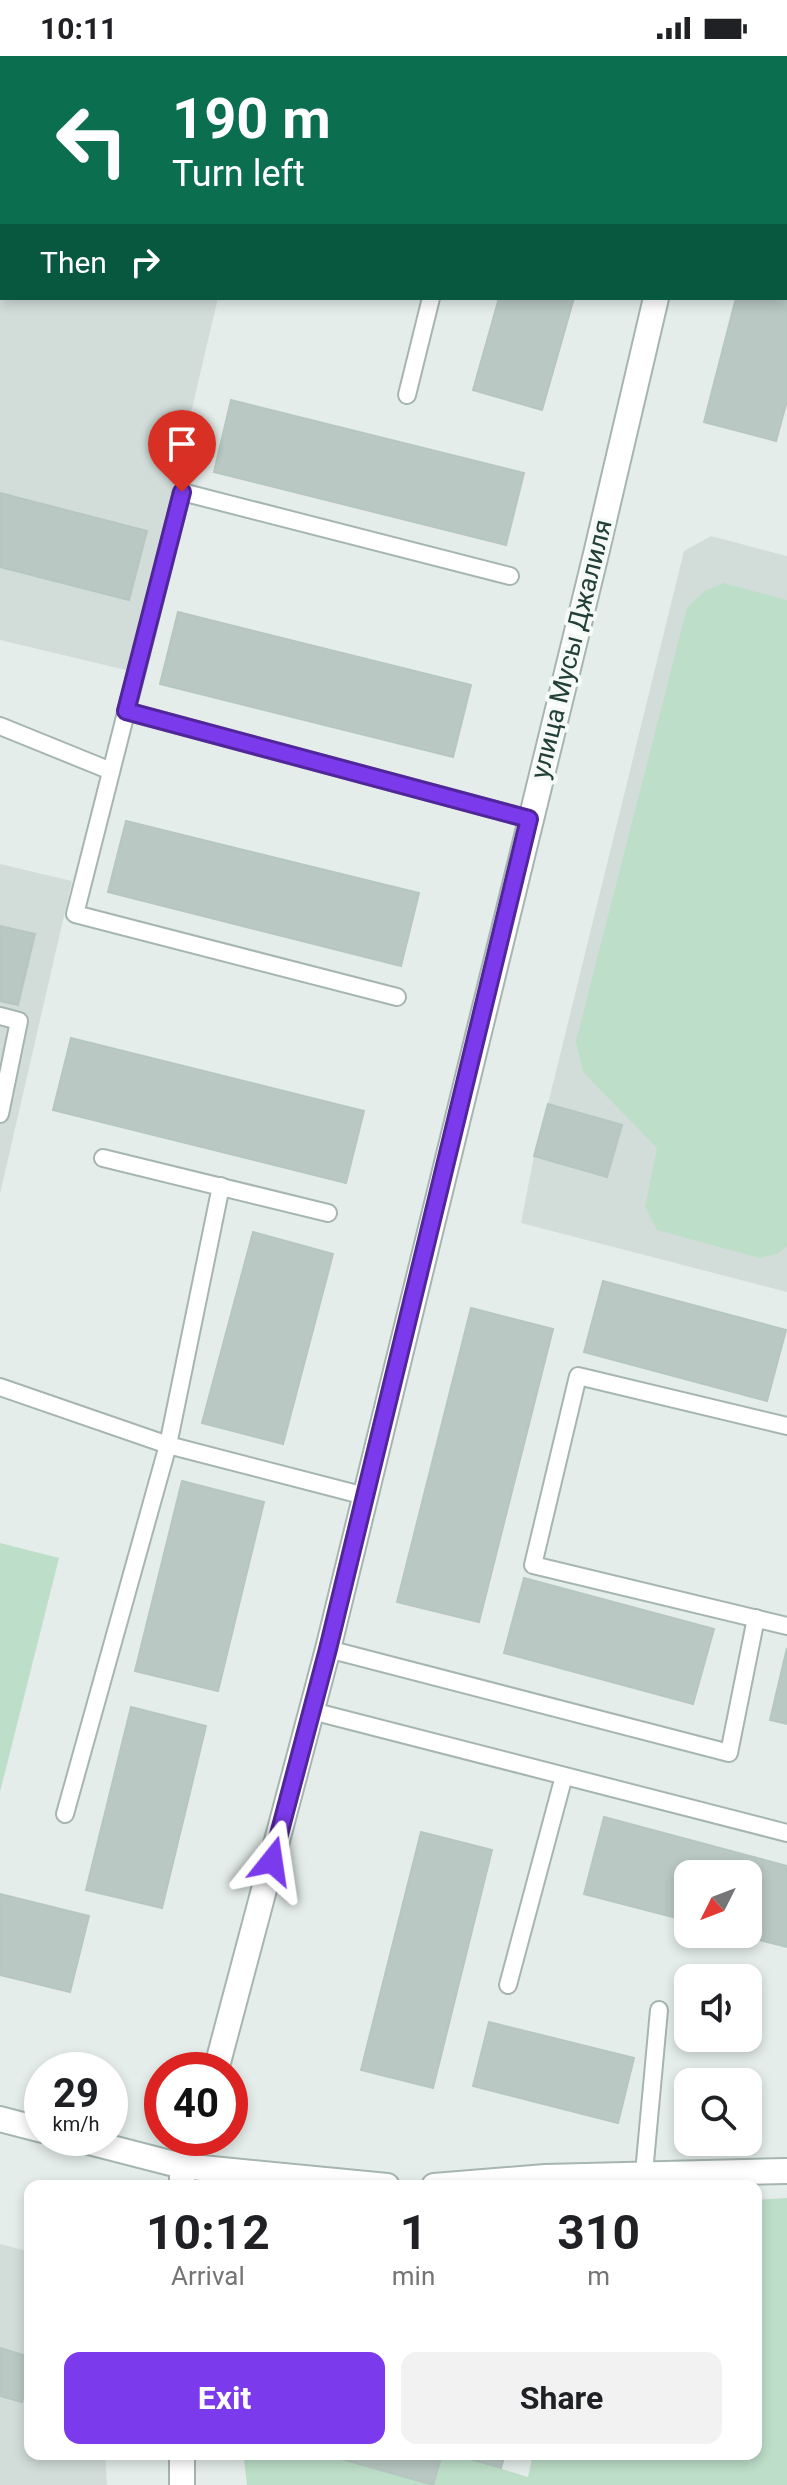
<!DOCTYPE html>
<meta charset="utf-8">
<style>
:root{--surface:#fff;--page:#f2f2f2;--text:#202124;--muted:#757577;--accent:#7c3aed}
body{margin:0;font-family:Roboto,sans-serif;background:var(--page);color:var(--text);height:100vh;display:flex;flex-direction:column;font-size:30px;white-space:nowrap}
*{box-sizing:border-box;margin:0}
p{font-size:26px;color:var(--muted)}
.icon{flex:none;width:44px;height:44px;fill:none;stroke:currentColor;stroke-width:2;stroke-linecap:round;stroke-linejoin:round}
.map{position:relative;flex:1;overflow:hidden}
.panel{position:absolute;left:24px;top:2124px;width:738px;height:280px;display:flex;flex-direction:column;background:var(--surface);border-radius:16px;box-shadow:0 4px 12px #0003}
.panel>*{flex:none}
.banner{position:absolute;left:0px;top:0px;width:788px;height:244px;box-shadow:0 4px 12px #0003;background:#0b6e4f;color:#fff;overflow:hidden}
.needle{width:52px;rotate:228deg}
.fabs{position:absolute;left:674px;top:1804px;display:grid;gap:16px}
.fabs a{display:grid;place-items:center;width:88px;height:88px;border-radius:16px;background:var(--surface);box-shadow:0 4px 12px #0003;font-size:40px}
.speed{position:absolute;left:24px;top:1996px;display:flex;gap:16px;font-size:40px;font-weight:700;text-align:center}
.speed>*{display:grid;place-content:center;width:104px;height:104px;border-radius:50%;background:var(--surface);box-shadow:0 4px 12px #0003;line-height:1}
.speed small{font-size:20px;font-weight:400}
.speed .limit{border:12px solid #d22;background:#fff;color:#111}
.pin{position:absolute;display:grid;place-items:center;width:68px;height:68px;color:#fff;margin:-82px -34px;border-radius:50% 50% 50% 0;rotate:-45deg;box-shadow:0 0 8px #0007}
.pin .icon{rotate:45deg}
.me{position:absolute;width:88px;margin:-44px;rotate:15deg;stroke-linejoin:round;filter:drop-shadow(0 0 6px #0008)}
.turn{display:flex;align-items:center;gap:28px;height:168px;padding:0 40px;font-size:36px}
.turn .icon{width:104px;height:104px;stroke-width:2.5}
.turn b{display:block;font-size:56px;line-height:68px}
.then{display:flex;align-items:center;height:76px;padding:0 40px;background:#0003;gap:16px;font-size:30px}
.eta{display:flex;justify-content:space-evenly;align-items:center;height:136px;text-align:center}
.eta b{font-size:48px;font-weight:700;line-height:56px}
.button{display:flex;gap:16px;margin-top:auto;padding:16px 40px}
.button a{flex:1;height:92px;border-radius:16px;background:var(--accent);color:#fff;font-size:32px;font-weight:700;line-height:92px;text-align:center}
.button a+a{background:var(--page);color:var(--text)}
.status{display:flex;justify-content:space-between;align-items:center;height:56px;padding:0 40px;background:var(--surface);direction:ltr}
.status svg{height:22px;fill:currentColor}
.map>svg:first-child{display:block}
</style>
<div class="status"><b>10:11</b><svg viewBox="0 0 49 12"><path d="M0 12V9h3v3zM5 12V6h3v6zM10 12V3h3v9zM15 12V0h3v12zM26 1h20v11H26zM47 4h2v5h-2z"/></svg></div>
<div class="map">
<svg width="787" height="2429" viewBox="0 0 787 2429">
<rect width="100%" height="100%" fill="#e4edea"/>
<g fill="#d2ddd9">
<path d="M 0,174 L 2,175 L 2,242 L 218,242 L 130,615 L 0,584 Z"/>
<path d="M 711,480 L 787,500 L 787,1236 L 521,1167 L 534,1100 L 607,1121 L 622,1069 L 548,1048 L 684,495 Z"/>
<path d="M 0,808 L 72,825 L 0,1138 Z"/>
<path d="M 0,2188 L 30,2196 L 30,2398 L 105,2398 L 107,2429 L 0,2429 Z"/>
</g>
<g fill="#bddec9">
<path d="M 723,527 L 787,544 L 787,1190 L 777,1198 L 760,1202 L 657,1174 L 645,1151 L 657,1092 L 583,1016 L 576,985 L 687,552 L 705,535 Z"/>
<path d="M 0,1487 L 59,1502 L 0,1736 Z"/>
<path d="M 787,2142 L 787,2429 L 433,2429 L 442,2398 L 453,2398 L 528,2421 L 533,2398 L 756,2398 L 756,2144 Z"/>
<path d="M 246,2398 L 324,2398 L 430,2429 L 247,2429 L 244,2404 Z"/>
</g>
<g fill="#b9c8c3" stroke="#b6c7c1" stroke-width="2">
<path d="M 786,74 L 787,345 L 776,385 L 704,366 L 736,242 L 786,242 Z"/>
<path d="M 499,242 L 574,242 L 542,354 L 473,334 Z"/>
<path d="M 231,344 L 524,417 L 506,489 L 214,416 Z"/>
<path d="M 0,437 L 147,475 L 129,544 L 0,511 Z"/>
<path d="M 178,556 L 471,629 L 453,701 L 160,628 Z"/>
<path d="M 126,765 L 419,837 L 401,910 L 108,836 Z"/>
<path d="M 0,870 L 35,878 L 18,949 L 0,945 Z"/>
<path d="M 71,982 L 364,1055 L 346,1127 L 53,1054 Z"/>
<path d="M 548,1048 L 622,1069 L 607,1121 L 534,1100 Z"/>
<path d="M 253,1176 L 333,1198 L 283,1388 L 202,1367 Z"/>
<path d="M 603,1225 L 786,1274 L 767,1345 L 584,1296 Z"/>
<path d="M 471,1252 L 553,1273 L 479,1566 L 397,1546 Z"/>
<path d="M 182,1425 L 264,1446 L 218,1635 L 135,1615 Z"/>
<path d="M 524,1522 L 714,1573 L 693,1648 L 504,1597 Z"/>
<path d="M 787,1592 L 787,1668 L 770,1664 Z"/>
<path d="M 131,1651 L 206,1670 L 162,1852 L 86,1834 Z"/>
<path d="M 604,1761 L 787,1810 L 787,1891 L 736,1878 L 748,1878 L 748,1818 L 688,1818 L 688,1865 L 584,1838 Z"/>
<path d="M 421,1776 L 492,1794 L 433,2032 L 361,2014 Z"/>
<path d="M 0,1838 L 89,1860 L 70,1936 L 0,1919 Z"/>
<path d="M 489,1966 L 634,2002 L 618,2067 L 473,2030 Z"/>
<path d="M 0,2292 L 30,2301 L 30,2318 L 22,2346 L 0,2340 Z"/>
<path d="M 324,2398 L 442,2398 L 433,2429 Z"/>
<path d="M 453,2398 L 505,2398 L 501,2412 Z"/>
</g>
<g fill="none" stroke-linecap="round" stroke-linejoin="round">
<defs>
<g id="service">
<path d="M 489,2 L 489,0"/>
<path d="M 786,55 L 787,55"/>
<path d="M 407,339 L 431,242"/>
<path d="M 126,655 L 529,763"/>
<path d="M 0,670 L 111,715"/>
<path d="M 397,941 L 75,858 L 182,436 L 510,520"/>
<path d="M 0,960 L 19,965 L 0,1058"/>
<path d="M 103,1102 L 328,1157"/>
<path d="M 0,1331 L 168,1389 L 221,1130"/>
<path d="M 787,1370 L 578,1320 L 533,1509 L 787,1570"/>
<path d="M 328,1593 L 729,1697 L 756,1562"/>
<path d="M 312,1655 L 787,1777"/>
<path d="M 65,1758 L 168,1389 L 365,1440"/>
<path d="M 508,1929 L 564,1720"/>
<path d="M 644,2117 L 659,1954"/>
</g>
<g id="tertiary">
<path d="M 714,2 L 714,0"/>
<path d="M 216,2014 L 328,1593 L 596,498 L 656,242"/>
<path d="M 0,2063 L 42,2074"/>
<path d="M 73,2082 L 182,2110 L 387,2130"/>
<path d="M 182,2130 L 182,2110 L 192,2082"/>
<path d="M 434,2130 L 545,2121 L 787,2115"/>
<path d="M 182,2398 L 182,2429"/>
</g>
</defs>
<use href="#service" stroke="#a6b5b1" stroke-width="20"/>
<use href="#tertiary" stroke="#a6b5b1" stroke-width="28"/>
<use href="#service" stroke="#fff" stroke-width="16"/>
<use href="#tertiary" stroke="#fff" stroke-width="24"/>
</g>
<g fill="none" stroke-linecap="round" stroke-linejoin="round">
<defs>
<path id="route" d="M 182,436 L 126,655 L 529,763 L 328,1593 L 272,1805"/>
</defs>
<use href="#route" stroke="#51269a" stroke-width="20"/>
<use href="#route" stroke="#7c3aed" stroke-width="14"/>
</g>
<g text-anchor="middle" stroke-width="8" stroke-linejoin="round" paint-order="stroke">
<g font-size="26" fill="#233f39" stroke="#f5faf7">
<text transform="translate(571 593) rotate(-76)" y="9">улица Мусы Джалиля</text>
</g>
</g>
</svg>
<div class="fabs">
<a><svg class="needle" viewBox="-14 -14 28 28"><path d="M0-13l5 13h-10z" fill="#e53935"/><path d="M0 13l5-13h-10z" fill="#757577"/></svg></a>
<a><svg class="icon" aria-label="sound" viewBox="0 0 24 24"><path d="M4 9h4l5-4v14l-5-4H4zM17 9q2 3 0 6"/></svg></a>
<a><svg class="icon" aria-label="search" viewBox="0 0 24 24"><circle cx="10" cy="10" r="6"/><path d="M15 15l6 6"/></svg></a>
</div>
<div class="speed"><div>29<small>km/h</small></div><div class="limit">40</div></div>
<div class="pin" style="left:182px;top:436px;background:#d93025"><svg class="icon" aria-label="arrive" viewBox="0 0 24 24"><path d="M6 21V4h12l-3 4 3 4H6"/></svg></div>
<svg class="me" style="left:272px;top:1805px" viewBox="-20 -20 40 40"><path d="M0-17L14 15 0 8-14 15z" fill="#7c3aed" stroke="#fff" stroke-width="4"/></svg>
<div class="banner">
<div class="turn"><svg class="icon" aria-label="left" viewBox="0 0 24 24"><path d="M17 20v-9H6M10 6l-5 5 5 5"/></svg><div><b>190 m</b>Turn left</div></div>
<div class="then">Then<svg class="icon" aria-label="right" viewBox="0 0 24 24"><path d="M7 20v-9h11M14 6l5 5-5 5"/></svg></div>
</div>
<section class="panel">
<div class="eta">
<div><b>10:12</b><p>Arrival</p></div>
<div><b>1</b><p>min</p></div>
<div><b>310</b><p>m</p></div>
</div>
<div class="button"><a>Exit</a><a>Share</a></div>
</section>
</div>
